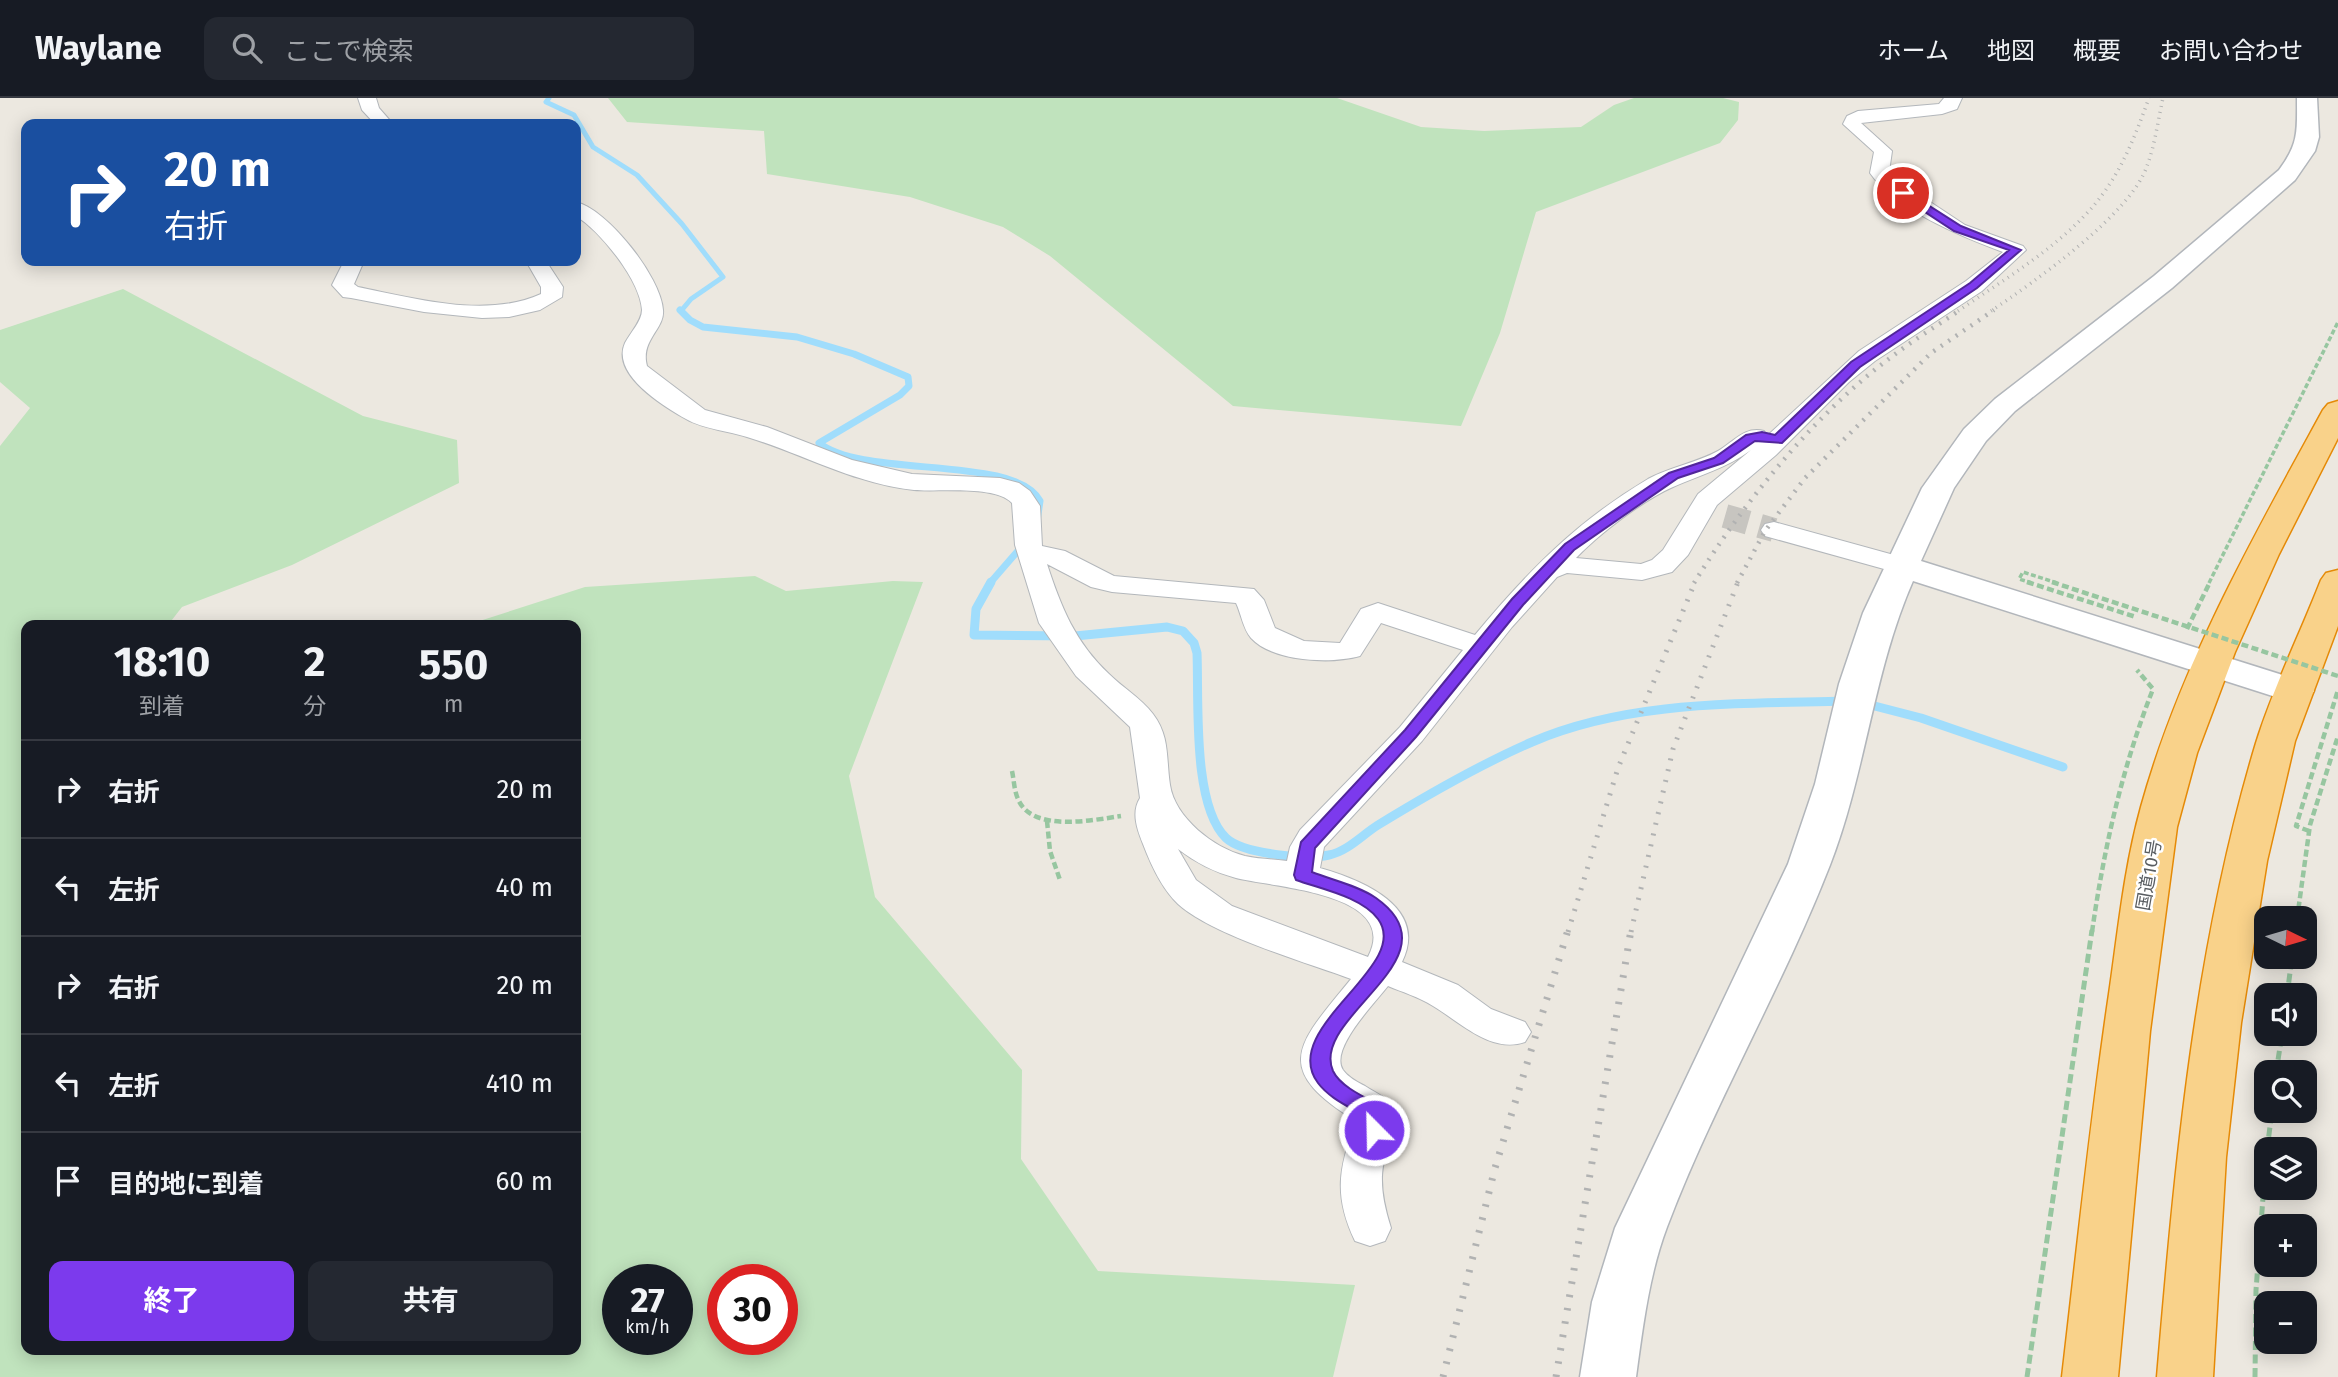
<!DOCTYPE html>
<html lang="ja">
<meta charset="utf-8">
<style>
:root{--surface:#171b24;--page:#242831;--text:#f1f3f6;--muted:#9ea1a6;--line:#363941;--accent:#7c3aed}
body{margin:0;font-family:"Fira Sans","Noto Sans JP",sans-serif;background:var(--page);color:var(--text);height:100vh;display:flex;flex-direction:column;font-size:26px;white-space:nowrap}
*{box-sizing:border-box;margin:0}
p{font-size:23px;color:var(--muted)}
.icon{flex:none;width:38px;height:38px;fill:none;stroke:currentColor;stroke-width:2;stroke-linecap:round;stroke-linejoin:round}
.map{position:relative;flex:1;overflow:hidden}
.sheet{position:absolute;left:21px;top:522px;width:560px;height:735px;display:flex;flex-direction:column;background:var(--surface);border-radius:14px;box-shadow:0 4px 18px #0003}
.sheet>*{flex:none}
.hud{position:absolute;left:21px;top:21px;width:560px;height:147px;border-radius:14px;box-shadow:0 4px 18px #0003;background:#1a4fa0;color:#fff;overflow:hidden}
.needle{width:46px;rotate:95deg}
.fabs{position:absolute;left:2254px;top:808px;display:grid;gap:14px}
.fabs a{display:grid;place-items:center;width:63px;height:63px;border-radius:14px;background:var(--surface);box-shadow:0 4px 18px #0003;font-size:35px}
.speed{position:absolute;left:602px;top:1166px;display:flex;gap:14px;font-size:35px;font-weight:700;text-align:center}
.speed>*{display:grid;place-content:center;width:91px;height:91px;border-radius:50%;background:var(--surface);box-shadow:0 4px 18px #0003;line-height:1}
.speed small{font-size:18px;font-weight:400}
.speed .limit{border:10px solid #d22;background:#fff;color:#111}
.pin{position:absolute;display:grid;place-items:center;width:60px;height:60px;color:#fff;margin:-30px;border:4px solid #fff;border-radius:50%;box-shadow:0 2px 7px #0007}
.me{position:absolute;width:77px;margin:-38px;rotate:337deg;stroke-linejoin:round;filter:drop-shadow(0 0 5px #0008)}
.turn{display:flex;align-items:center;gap:24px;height:147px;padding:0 28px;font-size:32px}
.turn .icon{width:91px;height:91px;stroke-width:2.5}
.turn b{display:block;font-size:49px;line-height:60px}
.eta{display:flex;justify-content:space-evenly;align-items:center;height:119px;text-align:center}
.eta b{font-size:42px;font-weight:700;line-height:49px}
.button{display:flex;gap:14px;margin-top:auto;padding:14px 28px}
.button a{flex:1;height:80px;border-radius:14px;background:var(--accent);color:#fff;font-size:28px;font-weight:700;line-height:80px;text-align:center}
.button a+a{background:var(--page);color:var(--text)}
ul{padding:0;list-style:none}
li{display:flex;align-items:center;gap:21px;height:98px;padding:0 28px;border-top:2px solid var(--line)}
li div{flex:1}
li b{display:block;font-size:26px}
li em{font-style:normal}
header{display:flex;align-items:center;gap:42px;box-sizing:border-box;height:98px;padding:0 35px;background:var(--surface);border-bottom:2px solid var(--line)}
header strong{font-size:33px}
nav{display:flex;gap:38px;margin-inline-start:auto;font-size:24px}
.search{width:490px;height:63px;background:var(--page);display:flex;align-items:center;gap:18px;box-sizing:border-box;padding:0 24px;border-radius:14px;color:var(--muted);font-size:26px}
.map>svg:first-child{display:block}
</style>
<header>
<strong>Waylane</strong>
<div class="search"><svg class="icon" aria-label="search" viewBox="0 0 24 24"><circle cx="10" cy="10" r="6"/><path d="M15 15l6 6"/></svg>ここで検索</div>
<nav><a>ホーム</a><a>地図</a><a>概要</a><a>お問い合わせ</a></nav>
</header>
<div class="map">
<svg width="2338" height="1279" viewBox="0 0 2338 1279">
<rect width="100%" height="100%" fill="#ece8e0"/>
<g fill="#c0e3bd" fill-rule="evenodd">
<path d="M 608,0 L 1337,0 L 1421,29 L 1484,33 L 1581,29 L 1614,7 L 1634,0 L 1723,0 L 1739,4 L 1738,22 L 1720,45 L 1536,114 L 1500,235 L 1461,328 L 1233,308 L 1050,158 L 1003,129 L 910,99 L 767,76 L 764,33 L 627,24 Z"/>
<path d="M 123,191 L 363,318 L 457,342 L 459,385 L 292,467 L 182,509 L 168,527 L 26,527 L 26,1251 L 576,1251 L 576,527 L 467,527 L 585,489 L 755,478 L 786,493 L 893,483 L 923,484 L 849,678 L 875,799 L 1022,972 L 1021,1061 L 1098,1173 L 1355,1187 L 1333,1279 L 0,1279 L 0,348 L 30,310 L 0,284 L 0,232 ZM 618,1181 L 677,1181 L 677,1241 L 618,1241 ZM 723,1181 L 782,1181 L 782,1241 L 723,1241 Z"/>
</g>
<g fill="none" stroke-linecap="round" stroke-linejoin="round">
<path stroke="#a0ddfc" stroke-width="5" d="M 549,0 L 546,4 L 574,17 L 593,49 L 637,77 L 682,126 L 723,179 L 691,201 L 681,213"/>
<g stroke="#a0ddfc" stroke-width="7">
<path d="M 680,212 L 690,222 L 703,229 L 797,239 L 854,256 L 908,279 L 909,288 L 900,297 L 819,345 C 864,381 1015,356 1040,403 L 1036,430"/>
<path d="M 990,485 L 1023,447"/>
</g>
<g stroke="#a0ddfc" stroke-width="9">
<path d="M 991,484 L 976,511 L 974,537 L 1075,538 L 1167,529 L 1183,533 L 1194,545 L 1197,555 C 1199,602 1192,707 1226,740 C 1243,756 1306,762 1329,757 C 1348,753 1362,737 1378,727 C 1427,697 1479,667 1532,644 C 1629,602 1743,606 1846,603"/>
<path d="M 1863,605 L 1921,620 L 2063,669"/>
</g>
<path stroke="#c7c5c0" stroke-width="24" stroke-dasharray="24 12" stroke-linecap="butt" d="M 1725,418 L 1774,432"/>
<defs>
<g id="street">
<path d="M 358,0 L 376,0 L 379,10 L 393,26 L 375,26 L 362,12 Z"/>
<path d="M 1944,0 L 1962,0 L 1957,11 L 1942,16 L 1861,25 L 1892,53 L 1889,74 L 1894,80 L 1965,127 L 2023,148 L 2026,152 L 1982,193 L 1875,263 L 1849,284 L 1776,357 L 1717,407 L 1688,457 L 1672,474 L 1642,482 L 1567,475 L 1557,479 L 1512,529 L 1422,643 L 1324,749 L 1320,770 C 1362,782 1429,809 1402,864 L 1458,887 L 1491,911 L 1525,924 L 1531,934 L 1525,944 C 1491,956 1460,924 1433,908 C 1419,899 1402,894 1388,888 C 1375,905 1329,951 1343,972 C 1348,979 1357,984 1365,988 C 1379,997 1391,1001 1398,1016 C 1382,1065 1375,1079 1391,1130 L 1385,1143 L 1370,1148 L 1355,1143 C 1333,1097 1339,1069 1356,1023 C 1269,970 1299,945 1351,881 C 1305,864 1212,837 1178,806 C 1162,791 1151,767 1143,746 C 1137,731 1131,714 1140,700 L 1130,629 L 1076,578 L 1039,525 L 1015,447 L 1012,405 C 995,387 939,394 914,392 C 855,386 803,356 747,339 C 728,333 703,331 686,321 C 663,308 611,276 625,245 C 630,235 642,223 642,212 C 640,182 601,134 576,118 L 576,104 C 607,111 661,179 663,212 C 665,231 640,242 647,268 L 705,312 L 767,329 L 852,362 L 912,376 L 1000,380 L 1019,385 L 1030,393 L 1040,408 L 1042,448 L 1065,453 L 1114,478 L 1254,491 L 1264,502 L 1275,530 L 1304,543 L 1340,545 L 1361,511 L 1378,505 L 1475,537 C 1528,473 1576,424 1648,381 C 1670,369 1696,365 1718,353 C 1734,344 1744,328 1764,333 L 1767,338 L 1859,253 L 1966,183 L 2003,154 C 1962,139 1895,111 1870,75 L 1874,54 L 1843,26 L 1847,18 L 1858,13 L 1939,6 ZM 1751,352 L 1698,396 L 1663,452 L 1652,462 L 1641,466 L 1576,460 C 1598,437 1643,402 1673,389 C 1700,377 1727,370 1751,352 ZM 1047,466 L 1091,489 L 1112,494 L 1236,505 C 1241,515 1243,531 1251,540 C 1273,564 1331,566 1360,558 L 1381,525 L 1463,552 L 1400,629 L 1300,732 L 1290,749 L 1287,763 C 1273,761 1258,761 1245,758 C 1214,750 1175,720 1170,687 C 1166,661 1170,638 1153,616 C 1141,600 1123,590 1109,576 C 1075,544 1061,509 1047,466 ZM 1178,751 C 1196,765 1214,774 1236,780 C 1269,789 1402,794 1368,859 L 1232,808 L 1196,782 Z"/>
<path d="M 344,163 L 364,163 L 354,186 L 358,189 C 414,200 486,221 541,196 L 541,189 L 526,163 L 546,163 L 563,189 L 562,199 L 540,212 L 509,219 L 482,220 L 424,214 L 351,200 L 343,199 L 332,187 Z"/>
<path d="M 1774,424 L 1912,462 L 1916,468 L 1912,474 L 1902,476 L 1765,438 L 1761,432 L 1765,426 Z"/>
</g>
<path id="secondary" d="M 2297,0 L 2317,0 L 2319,39 L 2315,53 L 2295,82 L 2172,190 L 2015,313 L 1986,343 L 1954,390 L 1921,463 L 2308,585 L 2314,593 L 2308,601 L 2295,605 L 2282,601 L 1913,483 C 1873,574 1866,674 1830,767 C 1782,890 1714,1005 1667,1129 C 1649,1177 1643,1228 1636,1279 L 1580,1279 L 1592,1204 L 1615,1130 L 1788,766 L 1815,686 L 1839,586 L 1863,515 L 1922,390 L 1964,331 L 1995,301 L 2154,178 L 2279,72 C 2299,45 2297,33 2297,0 Z"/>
<g id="highway">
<path d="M 2338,303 L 2338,340 L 2279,456 L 2235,554 L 2197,655 L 2177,729 L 2150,933 L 2118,1279 L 2062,1279 C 2077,1151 2090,1024 2109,896 C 2118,834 2124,770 2141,709 C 2180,568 2253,440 2323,312 L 2328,306 Z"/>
<path d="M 2338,472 L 2338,528 L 2295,643 L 2267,763 L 2241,925 L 2226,1059 L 2213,1279 L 2157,1279 C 2175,1066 2194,851 2256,645 C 2273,590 2300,536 2321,482 L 2326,475 Z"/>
</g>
</defs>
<use href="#street" stroke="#b3b7bb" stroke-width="2"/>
<use href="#secondary" stroke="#b2b6bb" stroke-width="3"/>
<use href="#highway" stroke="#e58a07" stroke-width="3"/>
<path stroke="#97c6a0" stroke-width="3.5" stroke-dasharray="5 2.5" stroke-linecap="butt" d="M 2209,485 L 2338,224"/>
<g stroke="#97c6a0" stroke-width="4.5" stroke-dasharray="7 3.5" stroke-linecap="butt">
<path d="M 2187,531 L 2210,484"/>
<path d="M 1012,673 C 1014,682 1014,692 1018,701 C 1032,735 1093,722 1121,718"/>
<path d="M 1047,723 L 1050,753 L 1060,782"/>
<path d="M 2309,733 L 2296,728 L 2338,592"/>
<path d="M 2297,821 L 2310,727 L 2338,638"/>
<path d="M 2092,834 C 2104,750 2122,670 2153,591 L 2137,572"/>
</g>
<g stroke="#97c6a0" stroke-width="5" stroke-dasharray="9 4.5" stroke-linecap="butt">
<path d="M 2287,898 L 2292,859"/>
<path d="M 2276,975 L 2282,936"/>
<path d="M 2267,1052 L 2272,1013"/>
<path d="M 2027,1279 L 2092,832"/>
<path d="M 2255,1279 L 2256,1192 L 2266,1060"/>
</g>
<use href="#street" fill="#fff" fill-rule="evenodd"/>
<use href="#secondary" fill="#fff" fill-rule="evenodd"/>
<use href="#highway" fill="#f9d28a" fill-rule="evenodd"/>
<g stroke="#b1b2b2" stroke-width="3.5" stroke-dasharray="1 5" stroke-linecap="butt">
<path d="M 1958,213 C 2008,179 2076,139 2109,87 C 2127,60 2138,30 2149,0"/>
<path d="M 1991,213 C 2034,184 2131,116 2147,68 C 2155,47 2158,22 2163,0"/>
</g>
<g stroke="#b1b2b2" stroke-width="4.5" stroke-dasharray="2 7" stroke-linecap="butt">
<path d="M 1694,485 C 1744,404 1816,314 1894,257 C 1915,241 1938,227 1960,212"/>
<path d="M 1737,485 L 1765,433 L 1805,380 L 1931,255 L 1994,212"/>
</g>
<g stroke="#b1b2b2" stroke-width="5" stroke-dasharray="2 9" stroke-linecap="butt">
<path d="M 1568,834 L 1618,670 L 1695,484"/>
<path d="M 1631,834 L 1673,651 L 1738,484"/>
</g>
<g stroke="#b1b2b2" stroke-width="7" stroke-dasharray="2.5 11" stroke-linecap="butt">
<path d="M 1443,1279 L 1495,1070 L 1568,832"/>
<path d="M 1556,1279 L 1631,832"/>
</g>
<path stroke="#97c6a0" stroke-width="3.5" stroke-dasharray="5 2.5" stroke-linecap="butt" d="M 2032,485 L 2019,481 L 2023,474 L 2057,485"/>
<g stroke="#97c6a0" stroke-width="4.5" stroke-dasharray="7 3.5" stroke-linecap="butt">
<path d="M 2027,484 L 2136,519"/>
<path d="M 2052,484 L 2338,578"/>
</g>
</g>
<path fill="#7c3aed" stroke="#51269a" stroke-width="2" d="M 1899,93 L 1906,93 L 1961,128 L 2021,152 L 1977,190 L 1860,269 L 1782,345 L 1755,343 L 1723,365 L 1678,380 L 1574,452 L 1523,507 L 1416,639 L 1315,750 L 1312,774 C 1332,782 1359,788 1376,800 C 1461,860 1309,918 1333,973 C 1341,990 1369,1001 1385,1010 L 1388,1016 L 1381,1038 L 1374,1040 L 1367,1038 L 1364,1032 L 1366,1019 C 1350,1009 1330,1001 1318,985 C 1277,930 1413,868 1378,821 C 1362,799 1321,791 1296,782 L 1294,777 L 1301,744 L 1405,632 L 1512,501 L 1565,446 L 1669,375 L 1714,360 L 1746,337 L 1762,334 L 1775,337 L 1851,264 L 1970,185 L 2009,152 L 1954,133 L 1899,97 Z"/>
<g text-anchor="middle" stroke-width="5" stroke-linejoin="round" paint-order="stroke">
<g font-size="18" fill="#595d61" stroke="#fff">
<text transform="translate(2149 777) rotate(-80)" y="6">国道10号</text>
</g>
</g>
</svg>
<div class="fabs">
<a><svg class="needle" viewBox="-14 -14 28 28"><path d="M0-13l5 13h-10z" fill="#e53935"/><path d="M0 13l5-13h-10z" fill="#9ea1a6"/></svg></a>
<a><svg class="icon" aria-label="sound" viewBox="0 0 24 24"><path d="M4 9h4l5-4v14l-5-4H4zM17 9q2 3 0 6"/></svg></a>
<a><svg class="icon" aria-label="search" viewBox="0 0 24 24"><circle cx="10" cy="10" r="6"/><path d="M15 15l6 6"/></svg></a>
<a><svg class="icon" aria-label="layers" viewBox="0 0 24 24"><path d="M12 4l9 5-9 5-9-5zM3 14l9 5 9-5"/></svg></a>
<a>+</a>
<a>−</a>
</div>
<div class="speed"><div>27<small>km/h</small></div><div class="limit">30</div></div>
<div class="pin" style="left:1903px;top:95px;background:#d93025"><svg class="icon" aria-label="arrive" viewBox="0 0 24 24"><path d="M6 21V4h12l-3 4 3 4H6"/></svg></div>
<svg class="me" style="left:1374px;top:1032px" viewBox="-20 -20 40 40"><circle r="17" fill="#7c3aed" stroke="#fff" stroke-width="3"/><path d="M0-11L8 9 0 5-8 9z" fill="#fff"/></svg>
<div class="hud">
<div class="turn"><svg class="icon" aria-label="right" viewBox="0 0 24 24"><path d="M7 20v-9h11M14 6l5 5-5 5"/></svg><div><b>20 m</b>右折</div></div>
</div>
<section class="sheet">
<div class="eta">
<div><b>18:10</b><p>到着</p></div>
<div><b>2</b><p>分</p></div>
<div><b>550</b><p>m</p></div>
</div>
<ul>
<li><svg class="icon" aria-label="right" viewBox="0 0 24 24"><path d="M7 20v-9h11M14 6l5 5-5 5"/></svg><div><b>右折</b></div><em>20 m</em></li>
<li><svg class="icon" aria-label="left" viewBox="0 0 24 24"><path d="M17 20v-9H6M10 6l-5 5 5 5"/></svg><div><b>左折</b></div><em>40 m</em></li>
<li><svg class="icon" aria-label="right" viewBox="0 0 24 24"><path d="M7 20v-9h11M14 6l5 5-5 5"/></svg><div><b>右折</b></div><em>20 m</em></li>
<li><svg class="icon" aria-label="left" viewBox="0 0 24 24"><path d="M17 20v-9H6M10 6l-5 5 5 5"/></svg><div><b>左折</b></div><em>410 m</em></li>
<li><svg class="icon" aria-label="arrive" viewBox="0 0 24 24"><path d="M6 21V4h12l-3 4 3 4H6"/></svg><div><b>目的地に到着</b></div><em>60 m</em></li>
</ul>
<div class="button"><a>終了</a><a>共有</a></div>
</section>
</div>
